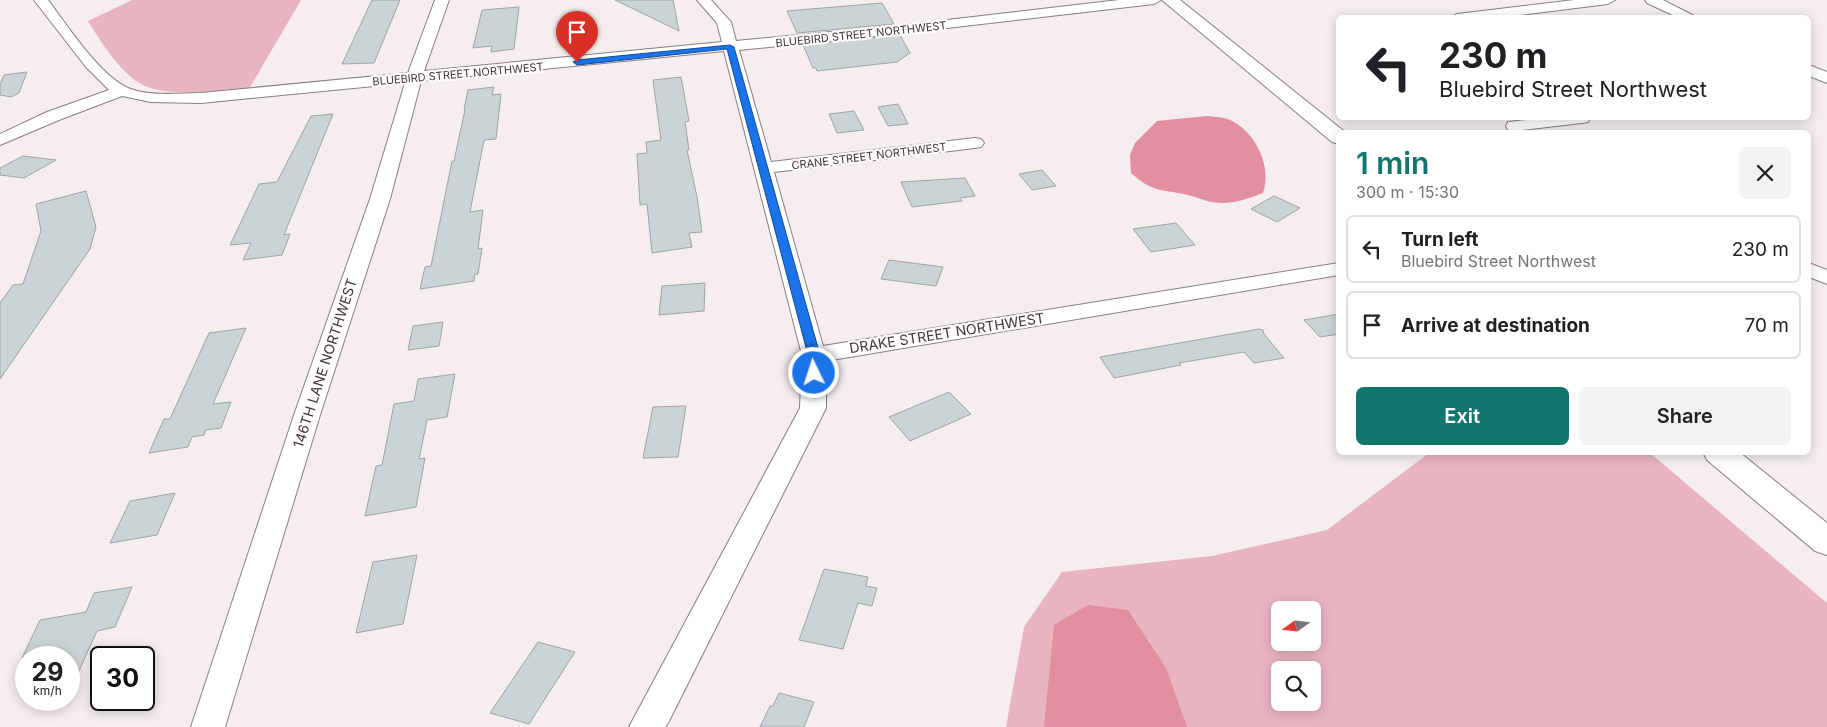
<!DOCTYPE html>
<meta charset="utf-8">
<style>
:root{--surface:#fff;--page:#f2f2f2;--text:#202124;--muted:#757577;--line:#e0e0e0;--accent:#0f766e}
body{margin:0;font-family:Inter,sans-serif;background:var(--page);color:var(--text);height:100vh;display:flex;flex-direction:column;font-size:19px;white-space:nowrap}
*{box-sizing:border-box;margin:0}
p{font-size:16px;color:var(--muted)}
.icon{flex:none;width:28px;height:28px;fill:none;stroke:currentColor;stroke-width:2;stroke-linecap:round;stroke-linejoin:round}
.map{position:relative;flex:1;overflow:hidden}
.sheet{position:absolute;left:1336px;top:130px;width:475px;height:325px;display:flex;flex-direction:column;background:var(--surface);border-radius:8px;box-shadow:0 2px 12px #0003}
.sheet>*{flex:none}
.guide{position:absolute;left:1336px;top:15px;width:475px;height:105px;border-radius:8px;box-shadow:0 2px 12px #0003;background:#fff;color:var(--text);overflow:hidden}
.needle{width:32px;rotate:255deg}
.tools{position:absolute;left:1271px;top:601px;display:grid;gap:10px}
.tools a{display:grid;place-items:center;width:50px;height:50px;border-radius:8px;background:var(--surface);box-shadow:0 2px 12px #0003;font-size:25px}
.speed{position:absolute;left:15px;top:646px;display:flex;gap:10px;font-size:25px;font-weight:700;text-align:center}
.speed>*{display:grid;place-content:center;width:65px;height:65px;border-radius:50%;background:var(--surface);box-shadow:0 2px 12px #0003;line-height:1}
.speed small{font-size:12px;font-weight:400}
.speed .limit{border:2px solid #111;border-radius:8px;background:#fff;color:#111}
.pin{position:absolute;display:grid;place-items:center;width:42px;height:42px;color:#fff;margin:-51px -21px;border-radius:50% 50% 50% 0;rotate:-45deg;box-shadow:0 0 5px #0007}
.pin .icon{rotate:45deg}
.me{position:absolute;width:55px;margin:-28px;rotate:356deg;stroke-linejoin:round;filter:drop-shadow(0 0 4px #0008)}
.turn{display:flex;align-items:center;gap:18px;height:105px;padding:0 20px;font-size:22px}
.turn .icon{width:65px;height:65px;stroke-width:2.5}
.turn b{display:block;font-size:35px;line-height:42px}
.round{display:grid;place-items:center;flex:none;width:52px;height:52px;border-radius:8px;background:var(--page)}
.headline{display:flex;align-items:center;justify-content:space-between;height:85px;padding:0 20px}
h1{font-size:30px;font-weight:600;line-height:38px;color:var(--accent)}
.primary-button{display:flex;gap:10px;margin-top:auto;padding:10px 20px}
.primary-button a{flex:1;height:58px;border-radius:8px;background:var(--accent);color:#fff;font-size:20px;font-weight:600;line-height:58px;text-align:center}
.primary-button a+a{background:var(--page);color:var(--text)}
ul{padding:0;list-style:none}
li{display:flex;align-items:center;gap:15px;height:68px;margin:0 10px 8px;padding:0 10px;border:2px solid var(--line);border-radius:8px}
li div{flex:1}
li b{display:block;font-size:19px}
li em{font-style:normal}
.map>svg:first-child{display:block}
</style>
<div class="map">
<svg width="1827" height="727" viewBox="0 0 1827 727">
<rect width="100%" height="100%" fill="#f5edee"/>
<g fill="#e9b4bf" fill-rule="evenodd">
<path d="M 132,0 L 301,0 L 249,89 C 219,90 170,98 143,85 C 122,75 100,41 88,21 Z"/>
<path d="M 1429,453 L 1650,453 L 1827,603 L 1827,727 L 1006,727 L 1024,627 L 1062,572 L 1212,556 L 1327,530 ZM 1280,610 L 1312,610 L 1312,642 L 1280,642 ZM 1280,670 L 1312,670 L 1312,702 L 1280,702 Z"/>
</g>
<g fill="#e28fa2">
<path d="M 1207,116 C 1216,117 1226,117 1234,122 C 1257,135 1272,168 1263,193 C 1250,198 1236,203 1222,203 C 1212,203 1204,200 1195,197 C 1167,188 1156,196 1131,173 L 1130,155 L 1135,143 L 1157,121 Z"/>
<path d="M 1088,605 L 1128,610 L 1166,668 L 1187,727 L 1044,727 L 1054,625 Z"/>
</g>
<g fill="#cbd4d4" stroke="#9da5a6">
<path d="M 372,0 L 400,0 L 374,63 L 342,64 Z"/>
<path d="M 615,0 L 673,0 L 679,31 Z"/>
<path d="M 882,3 L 894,24 L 797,33 L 787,11 Z"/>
<path d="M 519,7 L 514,49 L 491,52 L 492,46 L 473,48 L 482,10 Z"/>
<path d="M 900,35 L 910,53 L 897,62 L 817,71 L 816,68 L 813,68 L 803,45 Z"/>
<path d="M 27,72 L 19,93 L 11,97 L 0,95 L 0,84 L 4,75 Z"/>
<path d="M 681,77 L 689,121 L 685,122 L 689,150 L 687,150 L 697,197 L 702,232 L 689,233 L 692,247 L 652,253 L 647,204 L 640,205 L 637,154 L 647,153 L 646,142 L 661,140 L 653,80 Z"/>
<path d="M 494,87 L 492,95 L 501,94 L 496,139 L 484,140 L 470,212 L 483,210 L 478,249 L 482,248 L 478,274 L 475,274 L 474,281 L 420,289 L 425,267 L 431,266 L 452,161 L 454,161 L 465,110 L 464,110 L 468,90 Z"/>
<path d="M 898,104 L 908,124 L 888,126 L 878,107 Z"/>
<path d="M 854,111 L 864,130 L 837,133 L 829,114 Z"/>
<path d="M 333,114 L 284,235 L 290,234 L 282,255 L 243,260 L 251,243 L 230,245 L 259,184 L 277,182 L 311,116 Z"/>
<path d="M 23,156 L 56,160 L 24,178 L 0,175 L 0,168 Z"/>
<path d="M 1042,170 L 1056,186 L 1032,190 L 1019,174 Z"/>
<path d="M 965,178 L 975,196 L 960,198 L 962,201 L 912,207 L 901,182 Z"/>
<path d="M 86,191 L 96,227 L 90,249 L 0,379 L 0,303 L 13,285 L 23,284 L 41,231 L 36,204 Z"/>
<path d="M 1274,196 L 1300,208 L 1277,222 L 1251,209 Z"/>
<path d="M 1176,223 L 1195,245 L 1151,252 L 1133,229 Z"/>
<path d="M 889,260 L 943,267 L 936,286 L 881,279 Z"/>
<path d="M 705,283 L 704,311 L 659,315 L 662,286 Z"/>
<path d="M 1339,314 L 1339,334 L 1320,337 L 1304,320 Z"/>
<path d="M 443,322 L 439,346 L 408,350 L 413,326 Z"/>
<path d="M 246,328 L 213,404 L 231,402 L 221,428 L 206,430 L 204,435 L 192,437 L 188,447 L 149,453 L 164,419 L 170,419 L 209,333 Z"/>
<path d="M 1259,329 L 1263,330 L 1264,334 L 1284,358 L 1254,363 L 1244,352 L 1179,363 L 1181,365 L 1114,378 L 1100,357 Z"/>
<path d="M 455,374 L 447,417 L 427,420 L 419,459 L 425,458 L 416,507 L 365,516 L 376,466 L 382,465 L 394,404 L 414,401 L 418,379 Z"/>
<path d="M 949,392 L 971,414 L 910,441 L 889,417 Z"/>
<path d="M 686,406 L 678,457 L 643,458 L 653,407 Z"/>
<path d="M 175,493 L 157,535 L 110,543 L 130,501 Z"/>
<path d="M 417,555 L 403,624 L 356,633 L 373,562 Z"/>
<path d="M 824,569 L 868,577 L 866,586 L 877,588 L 872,606 L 858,603 L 843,649 L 799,640 Z"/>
<path d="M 132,587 L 115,627 L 97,631 L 69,693 L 69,658 L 22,658 L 40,620 L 86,612 L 94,593 Z"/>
<path d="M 538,642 L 575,652 L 529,724 L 490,713 Z"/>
<path d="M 779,693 L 814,702 L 804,727 L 760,727 L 770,706 L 773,706 Z"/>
</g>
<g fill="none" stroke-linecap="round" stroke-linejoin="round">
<defs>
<g id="street">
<path d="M 34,0 L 48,0 C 67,25 100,76 128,88 C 150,97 178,93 201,93 L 408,73 L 435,0 L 449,0 L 424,71 L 722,42 L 717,23 L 697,0 L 711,0 L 731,22 L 736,41 L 904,25 L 1119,0 L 1161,0 L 1154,4 L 904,33 L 739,50 L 771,162 L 975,138 L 981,139 L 984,143 L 981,147 L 975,148 L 774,172 L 823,346 L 1339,263 L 1339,275 L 826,361 L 826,408 L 668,723 L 665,727 L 629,727 L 800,408 L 802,355 L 724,51 L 421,81 L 390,199 L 320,415 L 225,727 L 191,727 L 294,415 L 370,199 L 405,83 L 201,103 L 151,102 L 122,96 L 59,120 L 0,145 L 0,134 L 47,112 L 109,90 L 86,67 Z"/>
<path d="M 1574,0 L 1615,0 L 1608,4 L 1496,18 L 1450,18 L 1457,14 Z"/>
<path d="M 1645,0 L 1663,0 L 1698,18 L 1679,18 L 1647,3 Z"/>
<path d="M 1809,65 L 1827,72 L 1827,83 L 1809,76 Z"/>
<path d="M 1543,118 L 1590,118 L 1588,122 L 1582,123 L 1514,131 L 1508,130 L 1506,126 L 1508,122 Z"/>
<path d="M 1809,263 L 1827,270 L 1827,284 L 1809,277 Z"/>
</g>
<g id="secondary">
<path d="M 1162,0 L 1180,0 L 1345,132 L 1339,132 L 1339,144 L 1332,142 Z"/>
<path d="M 1703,452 L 1739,452 L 1827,523 L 1827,555 L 1815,551 L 1707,460 Z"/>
</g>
</defs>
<use href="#street" stroke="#867f80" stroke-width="2"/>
<use href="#secondary" stroke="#867f80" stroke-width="2"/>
<use href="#street" fill="#fff" fill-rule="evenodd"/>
<use href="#secondary" fill="#fff" fill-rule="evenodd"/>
</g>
<path fill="#1a73e8" stroke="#114b97" d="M 730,45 L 734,47 L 820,355 L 819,373 L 814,376 L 808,373 L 808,355 L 727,49 L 577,65 L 573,62 L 577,60 Z"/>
<g text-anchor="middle" stroke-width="4.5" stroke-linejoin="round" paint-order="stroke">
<g font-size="11" fill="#3b3838" stroke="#fffbfc">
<text transform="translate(861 34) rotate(-6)" y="4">BLUEBIRD STREET NORTHWEST</text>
<text transform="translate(458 74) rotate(-5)" y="4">BLUEBIRD STREET NORTHWEST</text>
<text transform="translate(869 156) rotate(-7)" y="4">CRANE STREET NORTHWEST</text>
</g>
<g font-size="14" fill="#3b3838" stroke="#fffbfc">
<text transform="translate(947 333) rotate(-9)" y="5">DRAKE STREET NORTHWEST</text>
<text transform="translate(325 363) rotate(-72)" y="5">146TH LANE NORTHWEST</text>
</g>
</g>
</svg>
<div class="tools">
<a><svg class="needle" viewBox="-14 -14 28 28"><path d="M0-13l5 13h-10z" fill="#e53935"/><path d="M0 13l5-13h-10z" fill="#757577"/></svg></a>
<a><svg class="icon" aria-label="search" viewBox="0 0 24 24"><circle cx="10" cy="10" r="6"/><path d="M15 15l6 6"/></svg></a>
</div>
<div class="speed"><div>29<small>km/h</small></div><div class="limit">30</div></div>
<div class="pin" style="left:577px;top:62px;background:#d93025"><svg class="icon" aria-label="arrive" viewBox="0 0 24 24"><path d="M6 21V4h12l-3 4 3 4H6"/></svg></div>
<svg class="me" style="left:814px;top:373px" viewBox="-20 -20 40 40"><circle r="17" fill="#1a73e8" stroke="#fff" stroke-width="3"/><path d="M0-11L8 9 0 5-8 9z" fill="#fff"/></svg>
<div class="guide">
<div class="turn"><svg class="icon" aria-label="left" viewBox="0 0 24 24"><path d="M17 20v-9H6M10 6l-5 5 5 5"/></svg><div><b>230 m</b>Bluebird Street Northwest</div></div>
</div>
<section class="sheet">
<div class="headline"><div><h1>1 min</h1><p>300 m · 15:30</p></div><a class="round"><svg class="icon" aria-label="close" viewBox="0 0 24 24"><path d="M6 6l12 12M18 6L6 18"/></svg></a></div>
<ul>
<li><svg class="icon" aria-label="left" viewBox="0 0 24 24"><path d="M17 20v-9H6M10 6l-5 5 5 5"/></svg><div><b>Turn left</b><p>Bluebird Street Northwest</p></div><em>230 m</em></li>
<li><svg class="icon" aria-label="arrive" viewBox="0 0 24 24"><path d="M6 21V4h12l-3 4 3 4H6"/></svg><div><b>Arrive at destination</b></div><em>70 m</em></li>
</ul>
<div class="primary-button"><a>Exit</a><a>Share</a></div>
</section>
</div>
